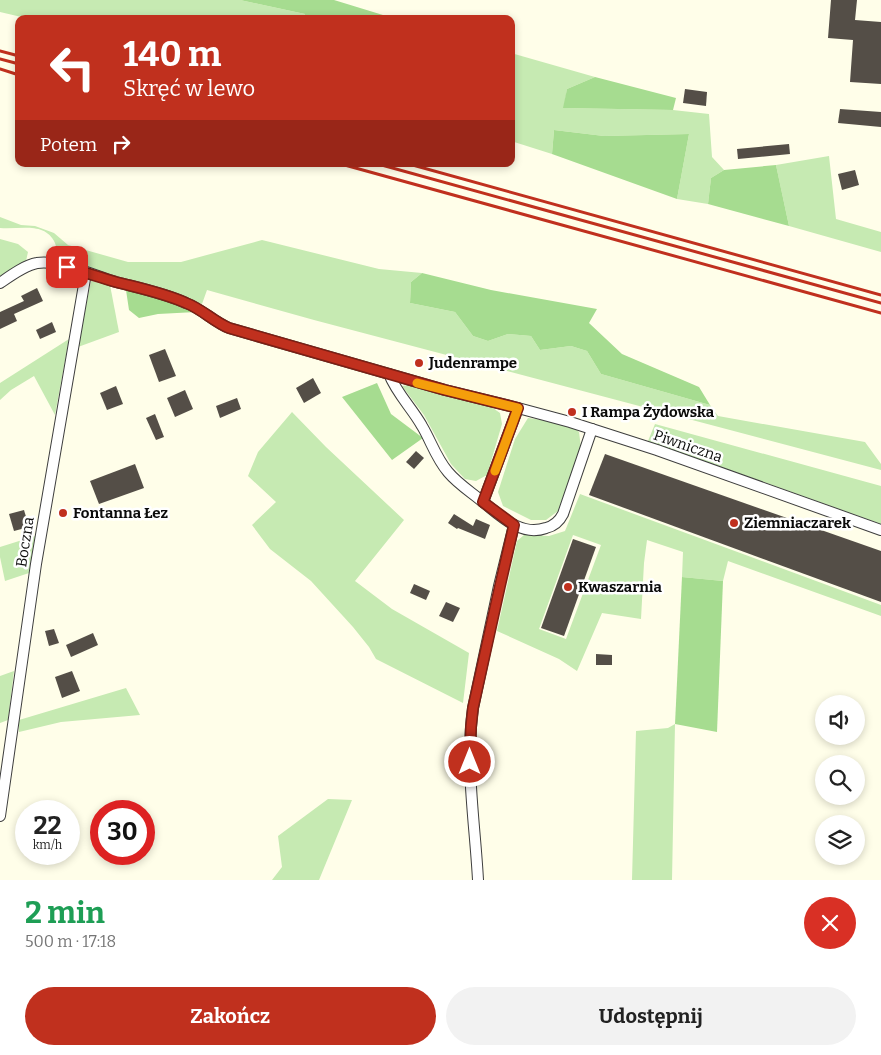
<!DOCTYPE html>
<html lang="pl">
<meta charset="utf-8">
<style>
:root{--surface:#fff;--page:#f2f2f2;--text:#222;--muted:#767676;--accent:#c0301e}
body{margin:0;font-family:Bitter,serif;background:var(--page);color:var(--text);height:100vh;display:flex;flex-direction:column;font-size:19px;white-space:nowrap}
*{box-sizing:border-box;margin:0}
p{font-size:16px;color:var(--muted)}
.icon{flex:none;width:28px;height:28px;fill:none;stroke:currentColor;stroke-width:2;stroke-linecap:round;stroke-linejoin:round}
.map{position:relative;height:880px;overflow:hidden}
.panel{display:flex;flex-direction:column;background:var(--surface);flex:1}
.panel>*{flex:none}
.top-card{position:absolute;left:15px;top:15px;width:500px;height:152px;border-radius:10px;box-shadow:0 2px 8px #0003;background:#c0301e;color:#fff;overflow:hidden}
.fabs{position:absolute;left:815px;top:695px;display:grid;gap:10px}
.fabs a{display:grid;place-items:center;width:50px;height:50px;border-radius:50%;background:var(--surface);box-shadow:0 2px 8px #0003;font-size:25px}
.speed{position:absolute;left:15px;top:800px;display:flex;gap:10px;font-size:25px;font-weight:700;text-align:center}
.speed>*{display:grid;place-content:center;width:65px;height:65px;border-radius:50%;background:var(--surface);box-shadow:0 2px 8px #0003;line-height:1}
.speed small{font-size:12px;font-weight:400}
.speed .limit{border:8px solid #d22;background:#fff;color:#111}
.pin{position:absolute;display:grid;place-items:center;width:42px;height:42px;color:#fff;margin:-21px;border-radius:10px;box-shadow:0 2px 8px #0006}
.me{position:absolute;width:55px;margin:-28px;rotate:0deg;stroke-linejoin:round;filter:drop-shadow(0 0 4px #0008)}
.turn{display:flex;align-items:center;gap:18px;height:105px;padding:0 25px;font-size:22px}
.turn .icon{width:65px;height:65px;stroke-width:2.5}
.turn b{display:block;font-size:35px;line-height:42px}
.then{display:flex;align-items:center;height:48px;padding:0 25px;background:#0003;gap:10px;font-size:19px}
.round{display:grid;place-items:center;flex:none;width:52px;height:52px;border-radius:26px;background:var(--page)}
.summary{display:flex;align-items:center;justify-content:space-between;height:85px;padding:0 25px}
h1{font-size:30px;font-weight:700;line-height:38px;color:#1e9e55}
.action{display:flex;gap:10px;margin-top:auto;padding:10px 25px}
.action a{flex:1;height:58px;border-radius:30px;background:var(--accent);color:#fff;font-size:20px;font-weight:700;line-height:58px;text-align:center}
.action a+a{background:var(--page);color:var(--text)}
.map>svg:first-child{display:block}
</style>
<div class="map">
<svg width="881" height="880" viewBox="0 0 881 880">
<rect width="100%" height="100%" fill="#fffee9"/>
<g fill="#c6eab2" fill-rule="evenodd">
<path d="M 0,0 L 240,0 L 305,14 L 305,19 L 30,19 L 0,12 Z"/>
<path d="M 511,53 L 595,77 L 567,89 L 564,108 L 673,110 L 709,114 L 712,157 L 724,170 L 711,178 L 708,204 L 677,199 L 689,134 L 604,136 L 554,130 L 552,154 L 511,141 Z"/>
<path d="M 829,156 L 836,219 L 881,232 L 881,252 L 789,226 L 776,165 Z"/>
<path d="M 0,217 L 21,225 L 35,226 L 54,233 L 68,245 L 128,262 L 181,262 L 262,240 L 379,269 L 422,273 L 411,282 L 410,303 L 455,312 L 473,336 L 488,341 L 508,334 L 531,336 L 540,350 L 571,346 L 587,351 L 601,374 L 710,405 L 718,416 L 865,442 L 881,464 L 881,470 L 314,320 L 207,290 L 202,304 L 159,287 L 61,262 C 55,256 58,250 55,243 C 45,221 19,230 0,228 Z"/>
<path d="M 0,239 L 18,244 L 28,252 L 26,261 L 0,276 Z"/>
<path d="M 91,281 L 110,285 L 119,332 L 78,347 Z"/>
<path d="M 69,339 L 55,415 L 34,376 L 11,390 L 0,400 L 0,383 Z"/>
<path d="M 409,385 L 487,404 L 500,413 L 502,424 L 487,475 L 476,481 L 465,479 L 451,464 L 424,415 L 402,386 Z"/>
<path d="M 292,412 L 326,447 L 404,520 L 355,581 L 392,609 L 469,653 L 463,703 L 376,659 L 369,647 L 353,627 L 311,581 L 270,549 L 252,525 L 276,502 L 248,476 L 258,452 Z"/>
<path d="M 528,418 L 536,419 L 573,427 L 579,432 L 581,448 L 558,511 L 546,520 L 531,520 L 503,506 L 498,492 L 515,439 Z"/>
<path d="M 655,424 L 881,486 L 881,524 L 648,441 Z"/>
<path d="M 580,494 L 881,605 L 881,616 L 728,561 L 723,581 L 682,577 L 683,552 L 647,540 L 644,563 L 641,619 L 602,613 L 577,671 L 559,659 L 497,631 L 517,541 L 524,535 L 549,536 L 565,531 ZM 573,535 L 601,545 L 566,639 L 539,629 Z"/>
<path d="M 35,536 L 29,573 L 5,581 L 0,557 L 0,547 Z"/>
<path d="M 14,671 L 8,720 L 0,723 L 0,676 Z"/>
<path d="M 126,688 L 140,715 L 61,722 L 19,732 L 19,720 Z"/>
<path d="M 675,724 L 672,880 L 632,880 L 636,731 L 668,728 Z"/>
<path d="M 328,799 L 352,800 L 319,880 L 272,880 L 282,867 L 278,836 Z"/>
</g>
<g fill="#a6dc90">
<path d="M 240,0 L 334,0 L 396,19 L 305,19 L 305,14 Z"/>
<path d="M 595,77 L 676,98 L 673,110 L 563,108 L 567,89 Z"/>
<path d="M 554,130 L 604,136 L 689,134 L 677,199 L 552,154 Z"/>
<path d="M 776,165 L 789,226 L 708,204 L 711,178 L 724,170 Z"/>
<path d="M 422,273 L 491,290 L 597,309 L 589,323 L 622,354 L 699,387 L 710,405 L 601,374 L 587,351 L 571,346 L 540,350 L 531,336 L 508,334 L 488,341 L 473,336 L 455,312 L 410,303 L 411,282 Z"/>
<path d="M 126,290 L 176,302 L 196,312 L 158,314 L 139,318 L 129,310 Z"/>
<path d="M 377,383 L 391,414 L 423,438 L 392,460 L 342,397 Z"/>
<path d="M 682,577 L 723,581 L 717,732 L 675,724 Z"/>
</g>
<g fill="#544e47">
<path d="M 831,0 L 857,0 L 855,20 L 881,22 L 881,84 L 850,82 L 853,40 L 828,38 Z"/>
<path d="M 685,89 L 707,92 L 706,106 L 683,103 Z"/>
<path d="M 840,109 L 881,112 L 881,127 L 838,123 Z"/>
<path d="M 789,144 L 790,154 L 738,159 L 737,149 Z"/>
<path d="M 855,170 L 859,185 L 842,190 L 838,174 Z"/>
<path d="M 37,288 L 43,301 L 14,314 L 17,321 L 0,329 L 0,312 L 24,301 L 21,296 Z"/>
<path d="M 52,322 L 56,332 L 40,339 L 36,330 Z"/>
<path d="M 165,349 L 176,376 L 159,382 L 149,355 Z"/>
<path d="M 313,378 L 321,393 L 304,403 L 296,388 Z"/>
<path d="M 116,386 L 123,404 L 107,410 L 100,393 Z"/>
<path d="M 185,390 L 193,409 L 175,417 L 167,398 Z"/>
<path d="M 237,398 L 241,409 L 220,418 L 216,406 Z"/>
<path d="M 155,414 L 164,437 L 156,440 L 146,418 Z"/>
<path d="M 416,451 L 424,458 L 414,469 L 406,462 Z"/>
<path d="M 605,454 L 881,551 L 881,602 L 589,495 Z"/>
<path d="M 135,464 L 144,488 L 99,504 L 90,481 Z"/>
<path d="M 24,510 L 29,527 L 14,531 L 9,514 Z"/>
<path d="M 454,514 L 473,526 L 476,519 L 490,525 L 485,539 L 458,528 L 457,529 L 448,523 Z"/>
<path d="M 573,539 L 596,547 L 564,636 L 541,628 Z"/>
<path d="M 414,584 L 430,591 L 426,600 L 410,593 Z"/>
<path d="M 446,602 L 460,608 L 453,622 L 439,616 Z"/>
<path d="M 54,629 L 59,643 L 49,646 L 45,631 Z"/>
<path d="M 93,633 L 98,645 L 71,657 L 66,645 Z"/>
<path d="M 596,654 L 612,655 L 612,665 L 596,665 Z"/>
<path d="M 72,671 L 80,691 L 62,698 L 55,677 Z"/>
</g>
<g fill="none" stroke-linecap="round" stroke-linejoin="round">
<defs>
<g id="street">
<path d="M 0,283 C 10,276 25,265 37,263 C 58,259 95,276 116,282 C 139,288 164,293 186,303 C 202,309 214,322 229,328 L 445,390 L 518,408 L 570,422 L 657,450 L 881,530"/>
<path d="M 389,374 C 397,394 412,408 422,426 C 431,441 436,458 448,472 C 458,484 471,492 483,502 C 501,516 521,537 546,528 C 554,526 559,522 563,514 L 592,429"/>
<path d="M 483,502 L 518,408"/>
<path d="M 0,816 L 36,564 L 86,273"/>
<path d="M 478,880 C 475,823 465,765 473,708 L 499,586 L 514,525"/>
</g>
</defs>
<use href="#street" stroke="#3e3e3e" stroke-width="12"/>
<use href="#street" stroke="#fff" stroke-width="10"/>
<g stroke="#c0301e" stroke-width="3">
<path d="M 0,51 L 19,56"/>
<path d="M 0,59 L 19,64"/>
<path d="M 0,69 L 19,75"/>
<path d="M 341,164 L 881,313"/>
<path d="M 378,164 L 881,303"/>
<path d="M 409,164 L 881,295"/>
</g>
</g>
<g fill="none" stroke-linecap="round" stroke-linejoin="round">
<defs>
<path id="route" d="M 67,267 C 83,272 99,277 116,282 C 139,288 164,293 186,303 C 202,309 214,322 229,328 L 445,390 L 518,408 L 483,502 L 514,525 L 500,586 L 473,708 L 471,727 L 470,762"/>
</defs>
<use href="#route" stroke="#7d1f14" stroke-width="12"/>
<use href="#route" stroke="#c0301e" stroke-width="9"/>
<path stroke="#f59e0b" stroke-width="9" d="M 417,383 L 518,408 L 495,471"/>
</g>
<g fill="#c0301e" stroke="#fff" stroke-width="2">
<circle cx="419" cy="363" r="5"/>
<circle cx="572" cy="412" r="5"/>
<circle cx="63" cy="513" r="5"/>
<circle cx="734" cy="523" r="5"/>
<circle cx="568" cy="587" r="5"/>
</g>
<g text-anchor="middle" stroke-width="5" stroke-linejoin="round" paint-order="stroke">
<g font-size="15" font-weight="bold" fill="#0b0b0b" stroke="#fff" text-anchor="start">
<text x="429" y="368">Judenrampe</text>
<text x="582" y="417">I Rampa Żydowska</text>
<text x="73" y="518">Fontanna Łez</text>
<text x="744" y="528">Ziemniaczarek</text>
<text x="578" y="592">Kwaszarnia</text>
</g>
<g font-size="15" fill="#0b0b0b" stroke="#fff">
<text transform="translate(688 446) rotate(19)" y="5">Piwniczna</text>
<text transform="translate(25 542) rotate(-81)" y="5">Boczna</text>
</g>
</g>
</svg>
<div class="fabs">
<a><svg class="icon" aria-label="sound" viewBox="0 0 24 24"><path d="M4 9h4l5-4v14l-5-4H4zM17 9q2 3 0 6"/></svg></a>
<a><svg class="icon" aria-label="search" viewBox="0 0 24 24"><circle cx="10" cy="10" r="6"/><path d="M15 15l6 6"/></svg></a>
<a><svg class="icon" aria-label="layers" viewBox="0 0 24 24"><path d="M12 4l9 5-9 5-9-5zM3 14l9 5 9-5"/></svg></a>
</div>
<div class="speed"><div>22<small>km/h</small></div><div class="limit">30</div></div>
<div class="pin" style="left:67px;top:267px;background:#d93025"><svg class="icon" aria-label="arrive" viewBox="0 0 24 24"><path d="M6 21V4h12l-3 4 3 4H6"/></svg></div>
<svg class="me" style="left:470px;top:762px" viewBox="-20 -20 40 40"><circle r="17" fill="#c0301e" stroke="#fff" stroke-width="3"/><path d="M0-11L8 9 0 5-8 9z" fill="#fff"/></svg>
<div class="top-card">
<div class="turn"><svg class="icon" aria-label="left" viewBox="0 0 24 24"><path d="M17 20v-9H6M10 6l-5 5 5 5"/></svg><div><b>140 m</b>Skręć w lewo</div></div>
<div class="then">Potem<svg class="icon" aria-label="right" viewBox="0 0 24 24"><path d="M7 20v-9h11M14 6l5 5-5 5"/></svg></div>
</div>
</div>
<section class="panel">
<div class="summary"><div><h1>2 min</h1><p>500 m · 17:18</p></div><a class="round" style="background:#d93025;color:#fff"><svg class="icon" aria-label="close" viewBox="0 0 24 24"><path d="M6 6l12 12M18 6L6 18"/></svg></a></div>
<div class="action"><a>Zakończ</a><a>Udostępnij</a></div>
</section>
